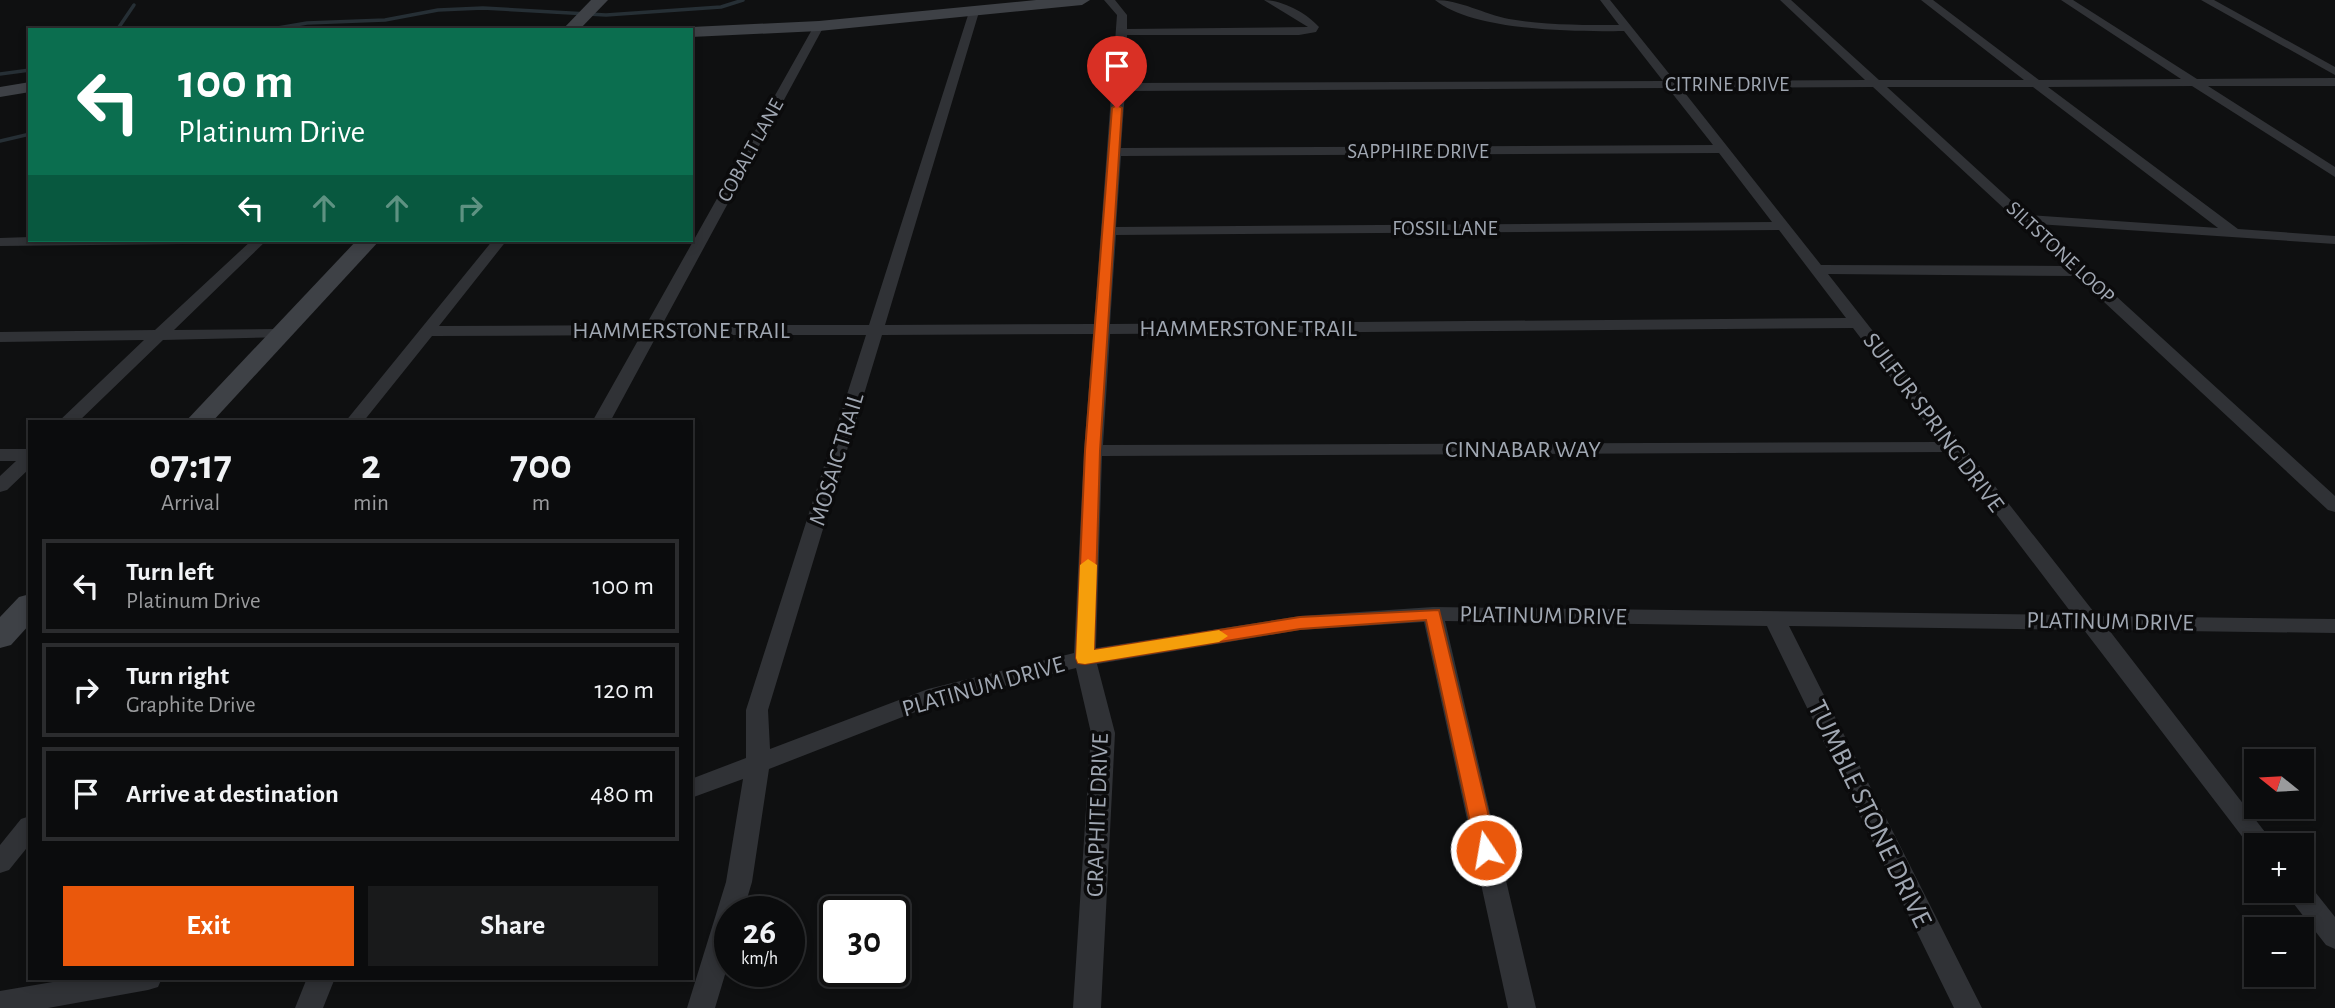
<!DOCTYPE html>
<meta charset="utf-8">
<style>
:root{--surface:#0b0c0d;--page:#191a1b;--text:#f1f3f6;--muted:#9a9b9d;--line:#2b2c2e;--accent:#ea580c}
body{margin:0;font-family:"Alegreya Sans",sans-serif;background:var(--page);color:var(--text);height:100vh;display:flex;flex-direction:column;font-size:26px;white-space:nowrap}
*{box-sizing:border-box;margin:0}
p{font-size:23px;color:var(--muted)}
.icon{flex:none;width:38px;height:38px;fill:none;stroke:currentColor;stroke-width:2;stroke-linecap:round;stroke-linejoin:round}
.map{position:relative;flex:1;overflow:hidden}
.details{position:absolute;left:28px;top:420px;width:665px;height:560px;display:flex;flex-direction:column;background:var(--surface);border-radius:0px;box-shadow:0 4px 10px #0003,0 0 0 2px var(--line)}
.details>*{flex:none}
.hud{position:absolute;left:28px;top:28px;width:665px;height:214px;border-radius:0px;box-shadow:0 4px 10px #0003,0 0 0 2px var(--line);background:#0b6e4f;color:#fff;overflow:hidden}
.needle{width:46px;rotate:288deg}
.tools{position:absolute;left:2244px;top:749px;display:grid;gap:14px}
.tools a{display:grid;place-items:center;width:70px;height:70px;border-radius:0px;background:var(--surface);box-shadow:0 4px 10px #0003,0 0 0 2px var(--line);font-size:35px}
.speed{position:absolute;left:714px;top:896px;display:flex;gap:14px;font-size:35px;font-weight:700;text-align:center}
.speed>*{display:grid;place-content:center;width:91px;height:91px;border-radius:50%;background:var(--surface);box-shadow:0 4px 10px #0003,0 0 0 2px var(--line);line-height:1}
.speed small{font-size:18px;font-weight:400}
.speed .limit{border:4px solid #111;border-radius:10px;background:#fff;color:#111}
.pin{position:absolute;display:grid;place-items:center;width:60px;height:60px;color:#fff;margin:-72px -30px;border-radius:50% 50% 50% 0;rotate:-45deg;box-shadow:0 0 7px #0007}
.pin .icon{rotate:45deg}
.me{position:absolute;width:77px;margin:-38px;rotate:348deg;stroke-linejoin:round;filter:drop-shadow(0 0 5px #0008)}
.turn{display:flex;align-items:center;gap:24px;height:147px;padding:0 35px;font-size:32px}
.turn .icon{width:91px;height:91px;stroke-width:2.5}
.turn b{display:block;font-size:49px;line-height:60px}
.lanes{display:flex;align-items:center;height:66px;padding:0 35px;background:#0003;justify-content:center;gap:35px;direction:ltr}
.lanes .off{opacity:.35}
.eta{display:flex;justify-content:space-evenly;align-items:center;height:119px;text-align:center}
.eta b{font-size:42px;font-weight:700;line-height:49px}
.action{display:flex;gap:14px;margin-top:auto;padding:14px 35px}
.action a{flex:1;height:80px;border-radius:0px;background:var(--accent);color:#fff;font-size:28px;font-weight:700;line-height:80px;text-align:center}
.action a+a{background:var(--page);color:var(--text)}
ul{padding:0;list-style:none}
li{display:flex;align-items:center;gap:21px;height:94px;margin:0 14px 10px;padding:0 21px;border:4px solid var(--line);border-radius:0px}
li div{flex:1}
li b{display:block;font-size:26px}
li em{font-style:normal}
.map>svg:first-child{display:block}
</style>
<div class="map">
<svg width="2335" height="1008" viewBox="0 0 2335 1008">
<rect width="100%" height="100%" fill="#0f1011"/>
<g fill="none" stroke-linecap="round" stroke-linejoin="round">
<g stroke="#262f35" stroke-width="3.5">
<path d="M 117,30 L 134,5"/>
<path d="M 266,30 L 307,23 L 385,20 L 438,10 L 483,8 L 606,15 L 721,7 L 743,0"/>
<path d="M 0,74 L 30,70"/>
<path d="M 0,141 L 30,134"/>
</g>
<g fill="#303236" fill-rule="evenodd">
<path d="M 1104,0 L 1115,0 L 1127,15 L 1127,29 L 1308,27 L 1264,0 C 1282,0 1307,13 1319,27 L 1316,32 L 1299,35 L 1127,35 L 1125,83 L 1663,81 L 1624,31 C 1575,32 1473,31 1435,0 C 1460,0 1484,14 1509,19 C 1545,25 1582,25 1619,25 L 1600,0 L 1610,0 L 1675,81 L 1865,80 L 1780,0 L 1791,0 L 1879,80 L 2024,80 L 1921,0 L 1933,0 L 2039,80 L 2181,79 L 2061,0 L 2073,0 L 2197,79 L 2335,78 L 2335,86 L 2208,86 L 2335,167 L 2335,177 L 2192,86 L 2048,87 L 2238,229 L 2335,236 L 2335,244 L 2037,224 L 2335,496 L 2335,512 L 2328,510 L 2076,276 L 1828,274 L 2097,616 L 2335,619 L 2335,633 L 2109,630 L 2275,845 L 2256,845 L 2254,852 L 2084,630 L 1789,626 L 1982,1008 L 1954,1008 L 1767,626 L 1445,621 L 1536,1008 L 1508,1008 L 1424,622 L 1300,630 L 1097,664 L 1115,733 L 1101,1008 L 1073,1008 L 1091,733 L 1076,668 L 941,702 L 769,769 L 752,882 L 743,912 L 730,912 L 730,958 L 715,1008 L 687,1008 L 726,882 L 743,779 L 691,798 L 691,779 L 746,758 L 746,710 L 866,335 L 657,335 L 610,422 L 592,422 L 641,335 L 432,336 L 363,422 L 345,422 L 493,240 L 507,240 L 439,326 L 646,325 L 814,26 L 819,23 L 824,26 L 662,325 L 869,325 L 969,12 L 974,9 L 979,12 L 885,325 L 1094,324 L 1117,15 ZM 1873,87 L 2066,266 L 1821,265 L 1681,88 ZM 1887,87 L 2033,87 L 2218,228 L 2027,215 ZM 1668,88 L 1713,145 L 1121,148 L 1125,91 ZM 1719,153 L 1772,222 L 1116,227 L 1121,156 ZM 1779,230 L 1846,318 L 1110,324 L 1116,235 ZM 1853,328 L 1940,442 L 1103,445 L 1110,334 ZM 1093,334 L 1084,451 L 1074,653 L 928,689 L 770,749 L 768,710 L 882,335 ZM 1949,452 L 2073,615 L 1433,607 L 1300,616 L 1096,648 L 1102,456 Z"/>
<path d="M 2201,0 L 2214,0 L 2335,67 L 2335,75 Z"/>
<path d="M 30,237 L 30,240 L 191,240 L 184,244 L 0,246 L 0,238 Z"/>
<path d="M 252,240 L 267,240 L 174,330 L 279,329 L 285,331 L 287,334 L 285,337 L 163,340 L 78,422 L 58,422 L 144,340 L 0,342 L 0,332 L 155,330 Z"/>
<path d="M 0,449 L 30,449 L 30,468 L 7,490 L 0,492 L 0,476 L 16,461 L 0,461 Z"/>
<path d="M 30,816 L 30,844 L 9,870 L 0,873 L 0,845 L 21,819 Z"/>
<path d="M 2301,881 L 2308,883 L 2335,917 L 2335,949 L 2326,945 L 2290,899 L 2286,891 L 2301,891 Z"/>
<path d="M 76,978 L 162,978 L 158,987 L 148,990 L 48,1008 L 0,1008 L 0,991 Z"/>
<path d="M 307,978 L 335,978 L 323,1008 L 295,1008 Z"/>
</g>
<g fill="#3e4146" fill-rule="evenodd">
<path d="M 591,0 L 608,0 L 579,30 L 562,30 Z"/>
<path d="M 1036,0 L 1090,0 L 1082,5 L 819,31 L 691,37 L 691,30 L 685,30 L 691,27 L 819,21 Z"/>
<path d="M 30,82 L 30,92 L 0,97 L 0,87 Z"/>
<path d="M 357,240 L 380,240 L 212,422 L 185,422 Z"/>
<path d="M 30,594 L 30,624 L 11,645 L 0,648 L 0,617 L 19,597 Z"/>
</g>
</g>
<path fill="#ea580c" stroke="#983908" stroke-width="2" d="M 1117,105 L 1122,108 L 1100,451 L 1094,650 L 1300,617 L 1439,610 L 1497,850 L 1494,856 L 1486,859 L 1479,856 L 1476,850 L 1426,620 L 1300,629 L 1085,664 L 1078,663 L 1076,658 L 1085,451 L 1112,108 Z"/>
<path fill="#f59e0b" d="M 1088,559 L 1097,565 L 1094,650 L 1219,630 L 1228,636 L 1219,642 L 1085,664 L 1078,663 L 1076,658 L 1080,565 Z"/>
<g text-anchor="middle" stroke-width="7" stroke-linejoin="round" paint-order="stroke">
<g font-size="21" fill="#a0a7b2" stroke="#0b0b0c">
<text x="1727" y="91">CITRINE DRIVE</text>
<text transform="translate(750 150) rotate(-61)" y="7">COBALT LANE</text>
<text x="1418" y="158">SAPPHIRE DRIVE</text>
<text x="1445" y="235">FOSSIL LANE</text>
<text transform="translate(2061 252) rotate(43)" y="7">SILTSTONE LOOP</text>
</g>
<g font-size="24" fill="#a0a7b2" stroke="#0b0b0c">
<text x="1248" y="336">HAMMERSTONE TRAIL</text>
<text x="681" y="338">HAMMERSTONE TRAIL</text>
<text transform="translate(1934 422) rotate(53)" y="8">SULFUR SPRING DRIVE</text>
<text x="1523" y="457">CINNABAR WAY</text>
<text transform="translate(836 459) rotate(-73)" y="8">MOSAIC TRAIL</text>
<text transform="translate(1543 615) rotate(1)" y="8">PLATINUM DRIVE</text>
<text transform="translate(2110 621) rotate(1)" y="8">PLATINUM DRIVE</text>
<text transform="translate(983 686) rotate(-16)" y="8">PLATINUM DRIVE</text>
<text transform="translate(1097 815) rotate(-88)" y="8">GRAPHITE DRIVE</text>
</g>
<g font-size="28" fill="#a0a7b2" stroke="#0b0b0c">
<text transform="translate(1871 813) rotate(64)" y="10">TUMBLE STONE DRIVE</text>
</g>
</g>
</svg>
<div class="tools">
<a><svg class="needle" viewBox="-14 -14 28 28"><path d="M0-13l5 13h-10z" fill="#e53935"/><path d="M0 13l5-13h-10z" fill="#9a9b9d"/></svg></a>
<a>+</a>
<a>−</a>
</div>
<div class="speed"><div>26<small>km/h</small></div><div class="limit">30</div></div>
<div class="pin" style="left:1117px;top:108px;background:#d93025"><svg class="icon" aria-label="arrive" viewBox="0 0 24 24"><path d="M6 21V4h12l-3 4 3 4H6"/></svg></div>
<svg class="me" style="left:1486px;top:850px" viewBox="-20 -20 40 40"><circle r="17" fill="#ea580c" stroke="#fff" stroke-width="3"/><path d="M0-11L8 9 0 5-8 9z" fill="#fff"/></svg>
<div class="hud">
<div class="turn"><svg class="icon" aria-label="left" viewBox="0 0 24 24"><path d="M17 20v-9H6M10 6l-5 5 5 5"/></svg><div><b>100 m</b>Platinum Drive</div></div>
<div class="lanes"><svg class="icon" aria-label="left" viewBox="0 0 24 24"><path d="M17 20v-9H6M10 6l-5 5 5 5"/></svg><svg class="icon off" aria-label="ahead" viewBox="0 0 24 24"><path d="M12 20V5M6 11l6-6 6 6"/></svg><svg class="icon off" aria-label="ahead" viewBox="0 0 24 24"><path d="M12 20V5M6 11l6-6 6 6"/></svg><svg class="icon off" aria-label="right" viewBox="0 0 24 24"><path d="M7 20v-9h11M14 6l5 5-5 5"/></svg></div>
</div>
<section class="details">
<div class="eta">
<div><b>07:17</b><p>Arrival</p></div>
<div><b>2</b><p>min</p></div>
<div><b>700</b><p>m</p></div>
</div>
<ul>
<li><svg class="icon" aria-label="left" viewBox="0 0 24 24"><path d="M17 20v-9H6M10 6l-5 5 5 5"/></svg><div><b>Turn left</b><p>Platinum Drive</p></div><em>100 m</em></li>
<li><svg class="icon" aria-label="right" viewBox="0 0 24 24"><path d="M7 20v-9h11M14 6l5 5-5 5"/></svg><div><b>Turn right</b><p>Graphite Drive</p></div><em>120 m</em></li>
<li><svg class="icon" aria-label="arrive" viewBox="0 0 24 24"><path d="M6 21V4h12l-3 4 3 4H6"/></svg><div><b>Arrive at destination</b></div><em>480 m</em></li>
</ul>
<div class="action"><a>Exit</a><a>Share</a></div>
</section>
</div>
